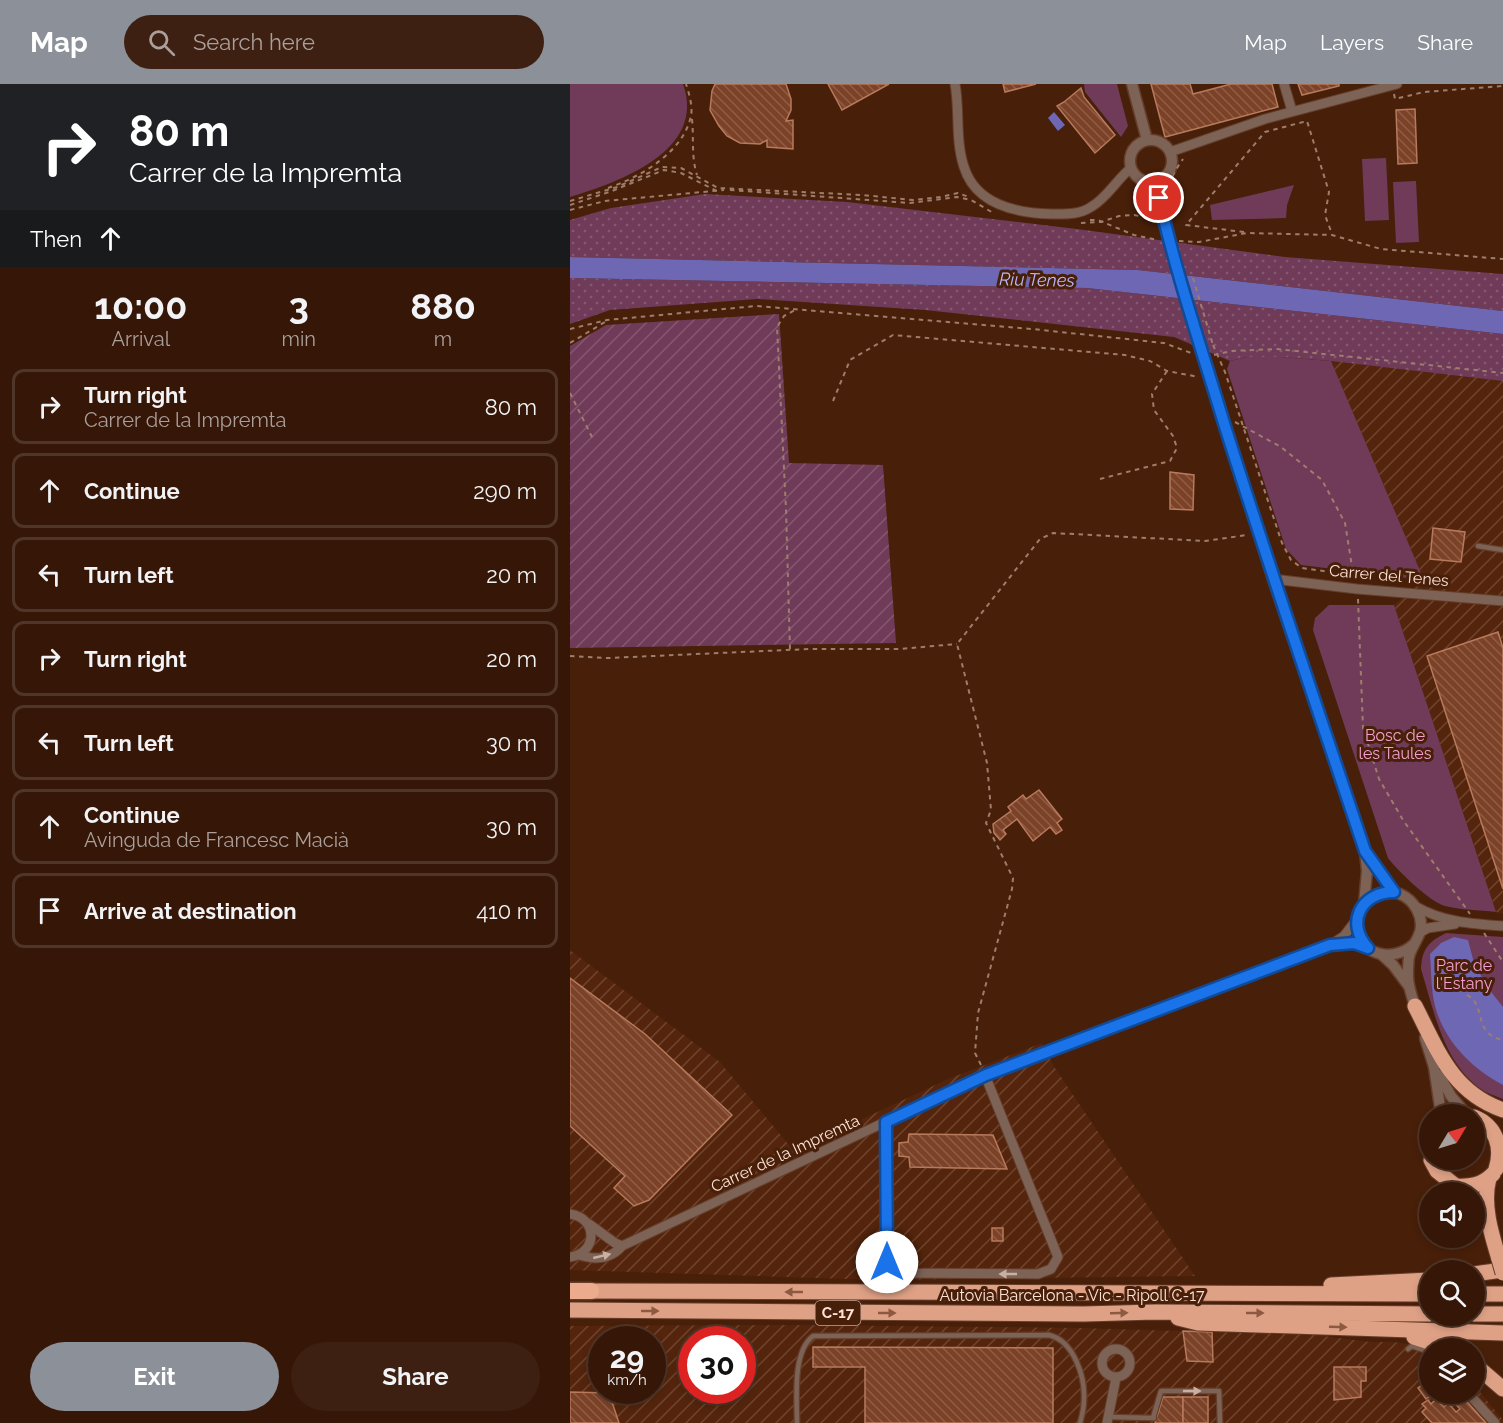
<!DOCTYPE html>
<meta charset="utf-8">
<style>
:root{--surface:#361707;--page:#3d2011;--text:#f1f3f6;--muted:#aa9f9b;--line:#503628;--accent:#8c9099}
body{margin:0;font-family:Raleway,sans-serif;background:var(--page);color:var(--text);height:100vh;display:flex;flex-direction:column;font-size:22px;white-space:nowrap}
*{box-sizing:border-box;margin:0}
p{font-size:20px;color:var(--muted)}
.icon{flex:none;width:33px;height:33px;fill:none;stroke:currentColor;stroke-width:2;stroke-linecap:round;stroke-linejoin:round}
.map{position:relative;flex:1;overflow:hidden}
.panel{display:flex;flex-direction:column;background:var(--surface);width:570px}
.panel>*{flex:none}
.guide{background:#202124;color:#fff;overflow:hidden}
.needle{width:39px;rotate:52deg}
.fabs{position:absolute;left:849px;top:1020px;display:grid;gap:12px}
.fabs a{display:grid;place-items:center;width:66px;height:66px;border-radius:50%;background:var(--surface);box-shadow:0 3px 9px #0003,0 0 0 2px var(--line);font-size:30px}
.speed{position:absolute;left:18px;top:1242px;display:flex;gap:12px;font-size:30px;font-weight:700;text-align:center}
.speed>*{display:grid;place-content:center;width:78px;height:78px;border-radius:50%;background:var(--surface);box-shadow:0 3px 9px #0003,0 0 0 2px var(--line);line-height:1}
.speed small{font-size:15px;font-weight:400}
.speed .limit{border:9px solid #d22;background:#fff;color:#111}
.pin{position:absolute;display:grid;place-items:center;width:51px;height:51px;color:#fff;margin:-26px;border:3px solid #fff;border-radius:50%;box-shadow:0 2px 6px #0007}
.me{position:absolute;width:66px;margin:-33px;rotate:0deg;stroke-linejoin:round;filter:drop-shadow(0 0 4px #0008)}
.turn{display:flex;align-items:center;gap:21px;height:126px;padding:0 30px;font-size:27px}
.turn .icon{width:78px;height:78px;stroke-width:2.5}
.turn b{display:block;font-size:42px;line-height:51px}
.then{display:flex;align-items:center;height:57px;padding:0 30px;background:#0003;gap:12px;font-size:22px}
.eta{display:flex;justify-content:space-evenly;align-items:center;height:102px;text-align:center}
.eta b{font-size:36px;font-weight:700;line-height:42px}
.action{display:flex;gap:12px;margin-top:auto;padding:12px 30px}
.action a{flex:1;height:69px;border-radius:36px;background:var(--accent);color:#fff;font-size:24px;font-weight:700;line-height:69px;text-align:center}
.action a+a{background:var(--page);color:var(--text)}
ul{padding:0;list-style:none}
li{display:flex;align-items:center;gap:18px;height:75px;margin:0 12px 9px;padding:0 18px;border:3px solid var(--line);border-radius:12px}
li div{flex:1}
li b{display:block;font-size:22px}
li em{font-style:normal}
header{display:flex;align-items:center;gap:36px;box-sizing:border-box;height:84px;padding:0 30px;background:var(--accent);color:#fff}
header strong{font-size:28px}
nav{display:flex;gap:33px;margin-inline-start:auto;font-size:21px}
.search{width:420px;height:54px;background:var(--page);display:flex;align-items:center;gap:15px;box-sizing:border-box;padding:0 21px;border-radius:33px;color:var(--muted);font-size:22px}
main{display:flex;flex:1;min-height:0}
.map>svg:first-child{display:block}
</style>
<header>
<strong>Map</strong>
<div class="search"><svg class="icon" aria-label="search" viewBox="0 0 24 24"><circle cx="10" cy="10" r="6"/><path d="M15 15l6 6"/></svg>Search here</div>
<nav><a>Map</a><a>Layers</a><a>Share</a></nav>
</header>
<main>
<section class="panel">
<div class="guide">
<div class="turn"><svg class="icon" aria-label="right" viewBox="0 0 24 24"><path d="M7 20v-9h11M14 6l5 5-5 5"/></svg><div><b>80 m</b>Carrer de la Impremta</div></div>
<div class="then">Then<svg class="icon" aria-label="ahead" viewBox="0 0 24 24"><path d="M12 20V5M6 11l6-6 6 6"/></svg></div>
</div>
<div class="eta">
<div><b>10:00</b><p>Arrival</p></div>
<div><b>3</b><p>min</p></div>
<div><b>880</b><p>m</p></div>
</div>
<ul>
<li><svg class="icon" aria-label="right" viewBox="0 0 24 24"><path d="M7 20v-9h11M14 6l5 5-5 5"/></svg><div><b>Turn right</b><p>Carrer de la Impremta</p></div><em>80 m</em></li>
<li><svg class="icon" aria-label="ahead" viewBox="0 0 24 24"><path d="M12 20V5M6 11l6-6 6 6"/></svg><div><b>Continue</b></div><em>290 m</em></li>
<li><svg class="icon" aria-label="left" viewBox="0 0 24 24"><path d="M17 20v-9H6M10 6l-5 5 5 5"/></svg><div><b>Turn left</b></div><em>20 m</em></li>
<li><svg class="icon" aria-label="right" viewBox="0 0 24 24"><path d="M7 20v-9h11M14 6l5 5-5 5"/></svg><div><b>Turn right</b></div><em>20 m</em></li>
<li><svg class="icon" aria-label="left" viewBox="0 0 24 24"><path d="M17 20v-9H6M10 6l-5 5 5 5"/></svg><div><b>Turn left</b></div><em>30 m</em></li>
<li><svg class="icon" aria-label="ahead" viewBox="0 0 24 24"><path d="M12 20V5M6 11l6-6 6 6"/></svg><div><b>Continue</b><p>Avinguda de Francesc Macià</p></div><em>30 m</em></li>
<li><svg class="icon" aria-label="arrive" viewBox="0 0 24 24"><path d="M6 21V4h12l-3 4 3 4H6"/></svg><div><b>Arrive at destination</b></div><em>410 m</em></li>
</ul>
<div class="action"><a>Exit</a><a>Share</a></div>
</section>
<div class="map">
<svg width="933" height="1339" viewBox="0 0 933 1339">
<defs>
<pattern id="industrial-furrows" width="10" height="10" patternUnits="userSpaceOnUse" patternTransform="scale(1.5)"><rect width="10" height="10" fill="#54250c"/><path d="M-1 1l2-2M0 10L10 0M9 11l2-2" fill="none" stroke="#6e442f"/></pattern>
<pattern id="grass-dots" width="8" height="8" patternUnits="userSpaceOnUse" patternTransform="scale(1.5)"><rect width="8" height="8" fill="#6f3b59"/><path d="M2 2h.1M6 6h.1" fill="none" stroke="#855770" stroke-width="1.8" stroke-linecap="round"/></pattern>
<pattern id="garden-furrows" width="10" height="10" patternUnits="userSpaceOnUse" patternTransform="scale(1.5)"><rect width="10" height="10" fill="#6f3b59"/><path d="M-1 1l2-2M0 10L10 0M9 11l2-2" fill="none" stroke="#855770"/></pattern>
<pattern id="building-back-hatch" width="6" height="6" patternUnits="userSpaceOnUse" patternTransform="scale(1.5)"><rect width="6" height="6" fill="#7b4227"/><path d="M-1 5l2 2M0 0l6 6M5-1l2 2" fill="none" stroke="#8f5d46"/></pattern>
</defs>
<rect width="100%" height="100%" fill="#481f09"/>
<g fill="url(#industrial-furrows)" fill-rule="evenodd">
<path d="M 761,277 L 933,297 L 933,830 L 926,828 L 824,521 L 854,496 Z"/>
<path d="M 0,866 L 150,978 L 224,1067 L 378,995 L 472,959 L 485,984 L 625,1192 L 309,1196 L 0,1186 Z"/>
<path d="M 221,1241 L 510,1244 L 746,1251 L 800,1258 L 823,1258 L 861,1263 L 860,1310 L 904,1310 L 905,1302 L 933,1336 L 933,1339 L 0,1339 L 0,1242 ZM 32,1256 L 82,1256 L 82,1306 L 32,1306 ZM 122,1256 L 172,1256 L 172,1306 L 122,1306 Z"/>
</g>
<g fill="url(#grass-dots)">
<path d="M 135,110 L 277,118 L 507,145 L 715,173 L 933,190 L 933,227 L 568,186 L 0,173 L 0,136 L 41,124 Z"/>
<path d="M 0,194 L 517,204 L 933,250 L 933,297 L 761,277 L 711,273 L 677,273 L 660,277 L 604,253 L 355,226 L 187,215 L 40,226 L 0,240 Z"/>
</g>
<g fill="#6f3b59">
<path d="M 0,0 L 113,0 C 137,67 49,98 0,113 Z"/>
<path d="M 514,0 L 547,0 L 558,42 L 551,53 L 515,8 Z"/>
<path d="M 816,74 L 819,136 L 795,137 L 792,75 Z"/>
<path d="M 846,97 L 849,158 L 826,159 L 823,98 Z"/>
<path d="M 724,101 L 717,121 L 716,134 L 642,136 L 640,121 Z"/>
<path d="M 677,273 L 711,273 L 761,277 L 854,496 L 731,481 L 716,465 L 657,285 L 660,277 Z"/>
<path d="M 759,521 L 824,521 L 926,828 C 909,826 890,826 875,822 C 860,818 828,787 818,774 L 743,546 L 745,534 Z"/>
<path d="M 876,849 L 933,853 L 933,1015 C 926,1012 918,1010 911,1005 C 873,978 864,927 851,885 C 852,865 858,858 876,849 Z"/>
</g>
<path fill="url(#garden-furrows)" d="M 209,230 L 219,379 L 313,381 L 326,559 L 0,564 L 0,262 L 36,241 Z"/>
<g fill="#6d67b4">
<path d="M 484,28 L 495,41 L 488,47 L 478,34 Z"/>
<path d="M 0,173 L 568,186 L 933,227 L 933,250 L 517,204 L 0,194 Z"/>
<path d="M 884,853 L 898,856 L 904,879 L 918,904 L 933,923 L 933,1001 C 899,983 869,952 863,912 C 861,899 861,884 860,870 L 871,859 Z"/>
</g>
<g fill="url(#building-back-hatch)" stroke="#b87a5d" stroke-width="1.5">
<path d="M 145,0 L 216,0 L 221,15 L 221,26 L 216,37 L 223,36 L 223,65 L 197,63 L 197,56 L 190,60 L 170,59 L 157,52 L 149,42 L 140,26 L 142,7 Z"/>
<path d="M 258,0 L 319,0 L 272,26 Z"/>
<path d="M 433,0 L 466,0 L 435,8 Z"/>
<path d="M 581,0 L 620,0 L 623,10 L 661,0 L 702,0 L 708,23 L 595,53 Z"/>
<path d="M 728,0 L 769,0 L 769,2 L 732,11 Z"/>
<path d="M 511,4 L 514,13 L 545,51 L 525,69 L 487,22 L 494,18 Z"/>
<path d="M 845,25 L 847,79 L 828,80 L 826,26 Z"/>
<path d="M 600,388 L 624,391 L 623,426 L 600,425 Z"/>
<path d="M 863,444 L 895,448 L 891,478 L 860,475 Z"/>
<path d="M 928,548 L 933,564 L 933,805 L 857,572 Z"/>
<path d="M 469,706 L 492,735 L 487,739 L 492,746 L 486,750 L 480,743 L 463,757 L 447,735 L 433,746 L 436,750 L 430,756 L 424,749 L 423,740 L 441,727 L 438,723 L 453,711 L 456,715 Z"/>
<path d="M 0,894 L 75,950 L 162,1031 L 79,1116 L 64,1122 L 44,1104 L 55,1092 L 0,1042 Z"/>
<path d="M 339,1050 L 423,1051 L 437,1085 L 340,1083 L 339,1073 L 329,1072 L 329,1059 L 338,1058 Z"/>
<rect x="422" y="1144" width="11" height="13"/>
<path d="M 613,1247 L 642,1248 L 643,1278 L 617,1277 Z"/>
<path d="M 243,1263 L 483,1264 L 483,1339 L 295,1339 L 295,1283 L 243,1283 Z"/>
<path d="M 860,1281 L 860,1310 L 863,1310 L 856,1315 L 848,1304 L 859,1296 L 852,1285 Z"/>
<path d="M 764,1283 L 796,1283 L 796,1297 L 791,1297 L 791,1313 L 764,1316 Z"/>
<path d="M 0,1308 L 39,1309 L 49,1339 L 0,1339 Z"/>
<path d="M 884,1310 L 890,1310 L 916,1339 L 862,1339 L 852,1328 L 856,1324 L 852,1320 L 858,1316 L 861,1320 L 866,1315 L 874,1323 L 878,1319 L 886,1328 L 890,1325 L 882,1316 L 887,1312 Z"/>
<path d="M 593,1313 L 613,1313 L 613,1339 L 585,1339 Z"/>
<rect x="613" y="1313" width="25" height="26"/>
</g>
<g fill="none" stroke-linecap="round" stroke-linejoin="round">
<defs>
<g id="service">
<path d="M 908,462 L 933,466"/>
<path d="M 838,1265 L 842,1262 L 860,1268"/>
<path d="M 539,1333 L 584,1334"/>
<path d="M 583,1334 L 591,1307 L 649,1307 L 650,1339"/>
<path d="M 227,1339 C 227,1315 222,1268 243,1252 L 479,1251 C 504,1257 515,1293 514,1315 C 514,1323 512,1332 510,1339"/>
</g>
<g id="minor">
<path d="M 385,0 C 390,27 385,56 394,83 C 406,121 446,129 481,130 C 495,130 509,131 521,123 C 537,114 547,95 561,84"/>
<path d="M 714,0 L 722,27"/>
<path d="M 600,68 L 695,35 L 827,0"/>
<path d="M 703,495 L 787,505 L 933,517"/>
<path d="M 845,822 C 872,838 902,840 933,842"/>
<path d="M 849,849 L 858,844 L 885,840"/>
<path d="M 765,858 L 774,852 L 787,835"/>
<path d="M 316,1038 L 317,1178 L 323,1189 L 468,1190 L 481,1185 L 488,1173 L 415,991"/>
<path d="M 0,1130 C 28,1134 28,1169 0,1173"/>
<path d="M 19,1140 L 45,1159 L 52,1162"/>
<path d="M 9,1171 C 25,1176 40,1176 52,1162 L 415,991 L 760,861 L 784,859 L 798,863"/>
<circle cx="546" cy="1279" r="14"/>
<path d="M 899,1310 L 925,1339"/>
<path d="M 537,1339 L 546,1294"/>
</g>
<g id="tertiary">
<path d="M 562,0 L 577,56"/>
<circle cx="581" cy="77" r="21"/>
<path d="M 585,98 L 598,152"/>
<path d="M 631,264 L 703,495 L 795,767 L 797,787 L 794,820"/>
<path d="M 797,769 L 824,808"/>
<path d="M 844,860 C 823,880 786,871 787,839 C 788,830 792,821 799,815 C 808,808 820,806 830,810 C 844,816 854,832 850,848 C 847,857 841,864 839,873 C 838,879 838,886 838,892 C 838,904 843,916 847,928"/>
<path d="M 811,870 L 823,881 L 838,901"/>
<path d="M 855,954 L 864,983 L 871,1030"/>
<path d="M 869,991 L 881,1012 L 896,1030"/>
</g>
<g id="trunk">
<path d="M 845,922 C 868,967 882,1008 933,1026"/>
<path d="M 904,1033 C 926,1042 933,1063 926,1085"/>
<path d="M 861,1076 L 867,1087 L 892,1107"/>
<path d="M 919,1094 C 912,1120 921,1149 929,1175"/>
<path d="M 886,1102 C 901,1103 912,1101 923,1090"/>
<path d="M 904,1190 L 933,1186"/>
<path d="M 761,1201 L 860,1196"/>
<path d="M 21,1207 L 860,1210"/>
<path d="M 904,1210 L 933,1210"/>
<path d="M 0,1226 L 514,1230 L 585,1228 L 860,1230"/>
<path d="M 904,1230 L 933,1230"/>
<path d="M 608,1234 L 628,1239 L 933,1249"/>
<path d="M 844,1253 L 878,1264"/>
<path d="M 904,1280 L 933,1305"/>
</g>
<path id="motorway" d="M 0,1207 L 21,1207"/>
</defs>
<use href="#service" stroke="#653e2a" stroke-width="7"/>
<use href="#minor" stroke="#653e2a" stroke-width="11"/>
<use href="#tertiary" stroke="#653e2a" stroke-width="13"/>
<use href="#trunk" stroke="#653e2a" stroke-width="17"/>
<use href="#motorway" stroke="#653e2a" stroke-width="19"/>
<g stroke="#9f7d6c" stroke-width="2" stroke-dasharray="4.5 4.5" stroke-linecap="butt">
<path d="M 824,10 L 825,15 L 854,8 L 933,2"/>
<path d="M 122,35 C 124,54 121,72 127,91"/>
<path d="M 38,104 C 70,93 113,69 121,32 C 123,23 119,9 116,0"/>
<path d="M 160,106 L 340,119 L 387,113 L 401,116 L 425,130"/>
<path d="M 600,110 C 598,96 606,85 613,75"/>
<path d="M 0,117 L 47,103 L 92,83 L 111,84 L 148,104 L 292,111 L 343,116 L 371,113 L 388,109 L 399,113"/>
<path d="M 0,121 L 42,107 L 94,86 L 111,89 L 147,107"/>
<path d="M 0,126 L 35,117 L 154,106"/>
<path d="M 520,136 L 528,136 L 564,151 L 588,156"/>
<path d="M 511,139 L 531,138 L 549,132 L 564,131 L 584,135"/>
<path d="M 674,148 L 616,141 L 695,48 L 737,37 L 759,108 L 755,131 L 762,150"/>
<path d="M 609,157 L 629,158 L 677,149 L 762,151 L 811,165 L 933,175"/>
<path d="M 0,245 L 37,236 L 186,222 L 462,245 L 594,259 L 621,269"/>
<path d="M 0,259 L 35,238"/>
<path d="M 643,261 L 655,288 L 712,459 L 721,476 L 732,484 L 782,491"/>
<path d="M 644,271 L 662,267 L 707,265 L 933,289"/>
<path d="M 0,309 L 24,357"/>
<path d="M 263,317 L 280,276 L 323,251 L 555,271 L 580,277 L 597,287 L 629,293"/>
<path d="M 665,338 L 711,363 L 752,396 L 775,439 L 784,495"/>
<path d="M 530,395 L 600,377 L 607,364 L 603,352 L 584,326 L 582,310 L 597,287"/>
<path d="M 788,515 L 793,644 L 809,695 L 833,736 L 900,830"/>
<path d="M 220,565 L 216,426 L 207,243 L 214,232 L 227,225"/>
<path d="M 0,572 L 38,574 L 239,565 L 329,565 L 387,560"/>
<path d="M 914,849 L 933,878"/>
<path d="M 897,911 C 918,922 901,949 933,956"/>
<path d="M 411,981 L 405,969 L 408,929 L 442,805 L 443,794 L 416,739 L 421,726 L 417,679 L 387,560 L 470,455 L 483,449 L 635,457 L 677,451"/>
</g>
<use href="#service" stroke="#7d6256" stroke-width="4.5"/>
<use href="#minor" stroke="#7d6256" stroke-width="9"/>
<use href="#tertiary" stroke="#7d6256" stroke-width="10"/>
<use href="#trunk" stroke="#dea186" stroke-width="15"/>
<use href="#motorway" stroke="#edab8d" stroke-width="16"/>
<defs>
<path id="tertiary-bridge" d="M 598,152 L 631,264"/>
<path id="trunk-bridge" d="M 929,1175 L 933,1189"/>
</defs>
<use href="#tertiary-bridge" stroke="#653e2a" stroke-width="13" stroke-linecap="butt"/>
<use href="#trunk-bridge" stroke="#653e2a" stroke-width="17" stroke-linecap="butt"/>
<path stroke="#9f7d6c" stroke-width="2" stroke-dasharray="4.5 4.5" stroke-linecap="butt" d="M 623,194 L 643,261"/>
<use href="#tertiary-bridge" stroke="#7d6256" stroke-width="10"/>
<use href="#trunk-bridge" stroke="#dea186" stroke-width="15"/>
</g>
<defs><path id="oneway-solid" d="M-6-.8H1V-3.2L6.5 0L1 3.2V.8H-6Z" transform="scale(1.5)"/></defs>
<g fill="#caafa3">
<use href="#oneway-solid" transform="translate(32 1172) rotate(-13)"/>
<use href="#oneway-solid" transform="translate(438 1190) rotate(-180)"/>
<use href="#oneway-solid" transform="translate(622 1307)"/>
</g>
<g fill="#8c5a41">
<use href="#oneway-solid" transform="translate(224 1208) rotate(-180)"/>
<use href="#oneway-solid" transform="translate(80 1227)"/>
<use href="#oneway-solid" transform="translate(317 1229)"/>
<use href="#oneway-solid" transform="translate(549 1229) rotate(-2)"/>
<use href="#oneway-solid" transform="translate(685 1229)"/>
<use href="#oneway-solid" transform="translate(768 1243) rotate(2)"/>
</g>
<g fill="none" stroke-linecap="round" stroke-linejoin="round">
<defs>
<path id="route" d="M 317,1178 L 316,1038 L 416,991 L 760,861 L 784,859 L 798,864 C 775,839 791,808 824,808 L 795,767 C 747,623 698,480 653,336 C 631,263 606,189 589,114"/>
</defs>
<use href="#route" stroke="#114b97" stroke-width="15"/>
<use href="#route" stroke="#1a73e8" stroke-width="10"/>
</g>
<g text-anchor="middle" stroke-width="6" stroke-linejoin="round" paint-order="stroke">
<rect fill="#481f09" stroke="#c7a898" stroke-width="1.5" x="245.5" y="1217" width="45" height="24" rx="4.5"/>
<g font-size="15" font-weight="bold" fill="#fee2d6">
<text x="268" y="1234">C-17</text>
</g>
<g font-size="16" fill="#fee2d6" stroke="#481f09">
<text transform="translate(819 491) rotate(5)" y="6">Carrer del Tenes</text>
<text transform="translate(215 1069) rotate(-25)" y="6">Carrer de la Impremta</text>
<text x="502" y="1217">Autovia Barcelona - Vic - Ripoll C-17</text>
</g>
<g font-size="16" fill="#f6a0d0" stroke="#481f09">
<text x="825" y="657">Bosc de<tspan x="825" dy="18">les Taules</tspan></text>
<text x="894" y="887">Parc de<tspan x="894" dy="18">l'Estany</tspan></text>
</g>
<g font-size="18" font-style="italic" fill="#bbb9f8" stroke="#481f09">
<text transform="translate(467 196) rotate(1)" y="6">Riu Tenes</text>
</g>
</g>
</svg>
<div class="fabs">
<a><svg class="needle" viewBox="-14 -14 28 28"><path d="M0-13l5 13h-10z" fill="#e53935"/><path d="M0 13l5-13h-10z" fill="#aa9f9b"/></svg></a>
<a><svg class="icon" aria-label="sound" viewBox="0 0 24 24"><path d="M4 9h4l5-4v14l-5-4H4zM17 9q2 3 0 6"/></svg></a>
<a><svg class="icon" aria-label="search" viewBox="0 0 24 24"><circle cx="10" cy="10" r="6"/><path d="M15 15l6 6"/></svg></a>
<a><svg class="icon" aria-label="layers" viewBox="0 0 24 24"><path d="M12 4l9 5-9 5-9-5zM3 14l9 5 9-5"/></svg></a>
</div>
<div class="speed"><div>29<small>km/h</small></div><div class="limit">30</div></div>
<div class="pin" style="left:589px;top:114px;background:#d93025"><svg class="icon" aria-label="arrive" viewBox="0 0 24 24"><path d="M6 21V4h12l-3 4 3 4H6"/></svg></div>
<svg class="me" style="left:317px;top:1178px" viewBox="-20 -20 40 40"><circle r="19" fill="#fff"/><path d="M0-13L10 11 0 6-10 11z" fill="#1a73e8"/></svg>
</div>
</main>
